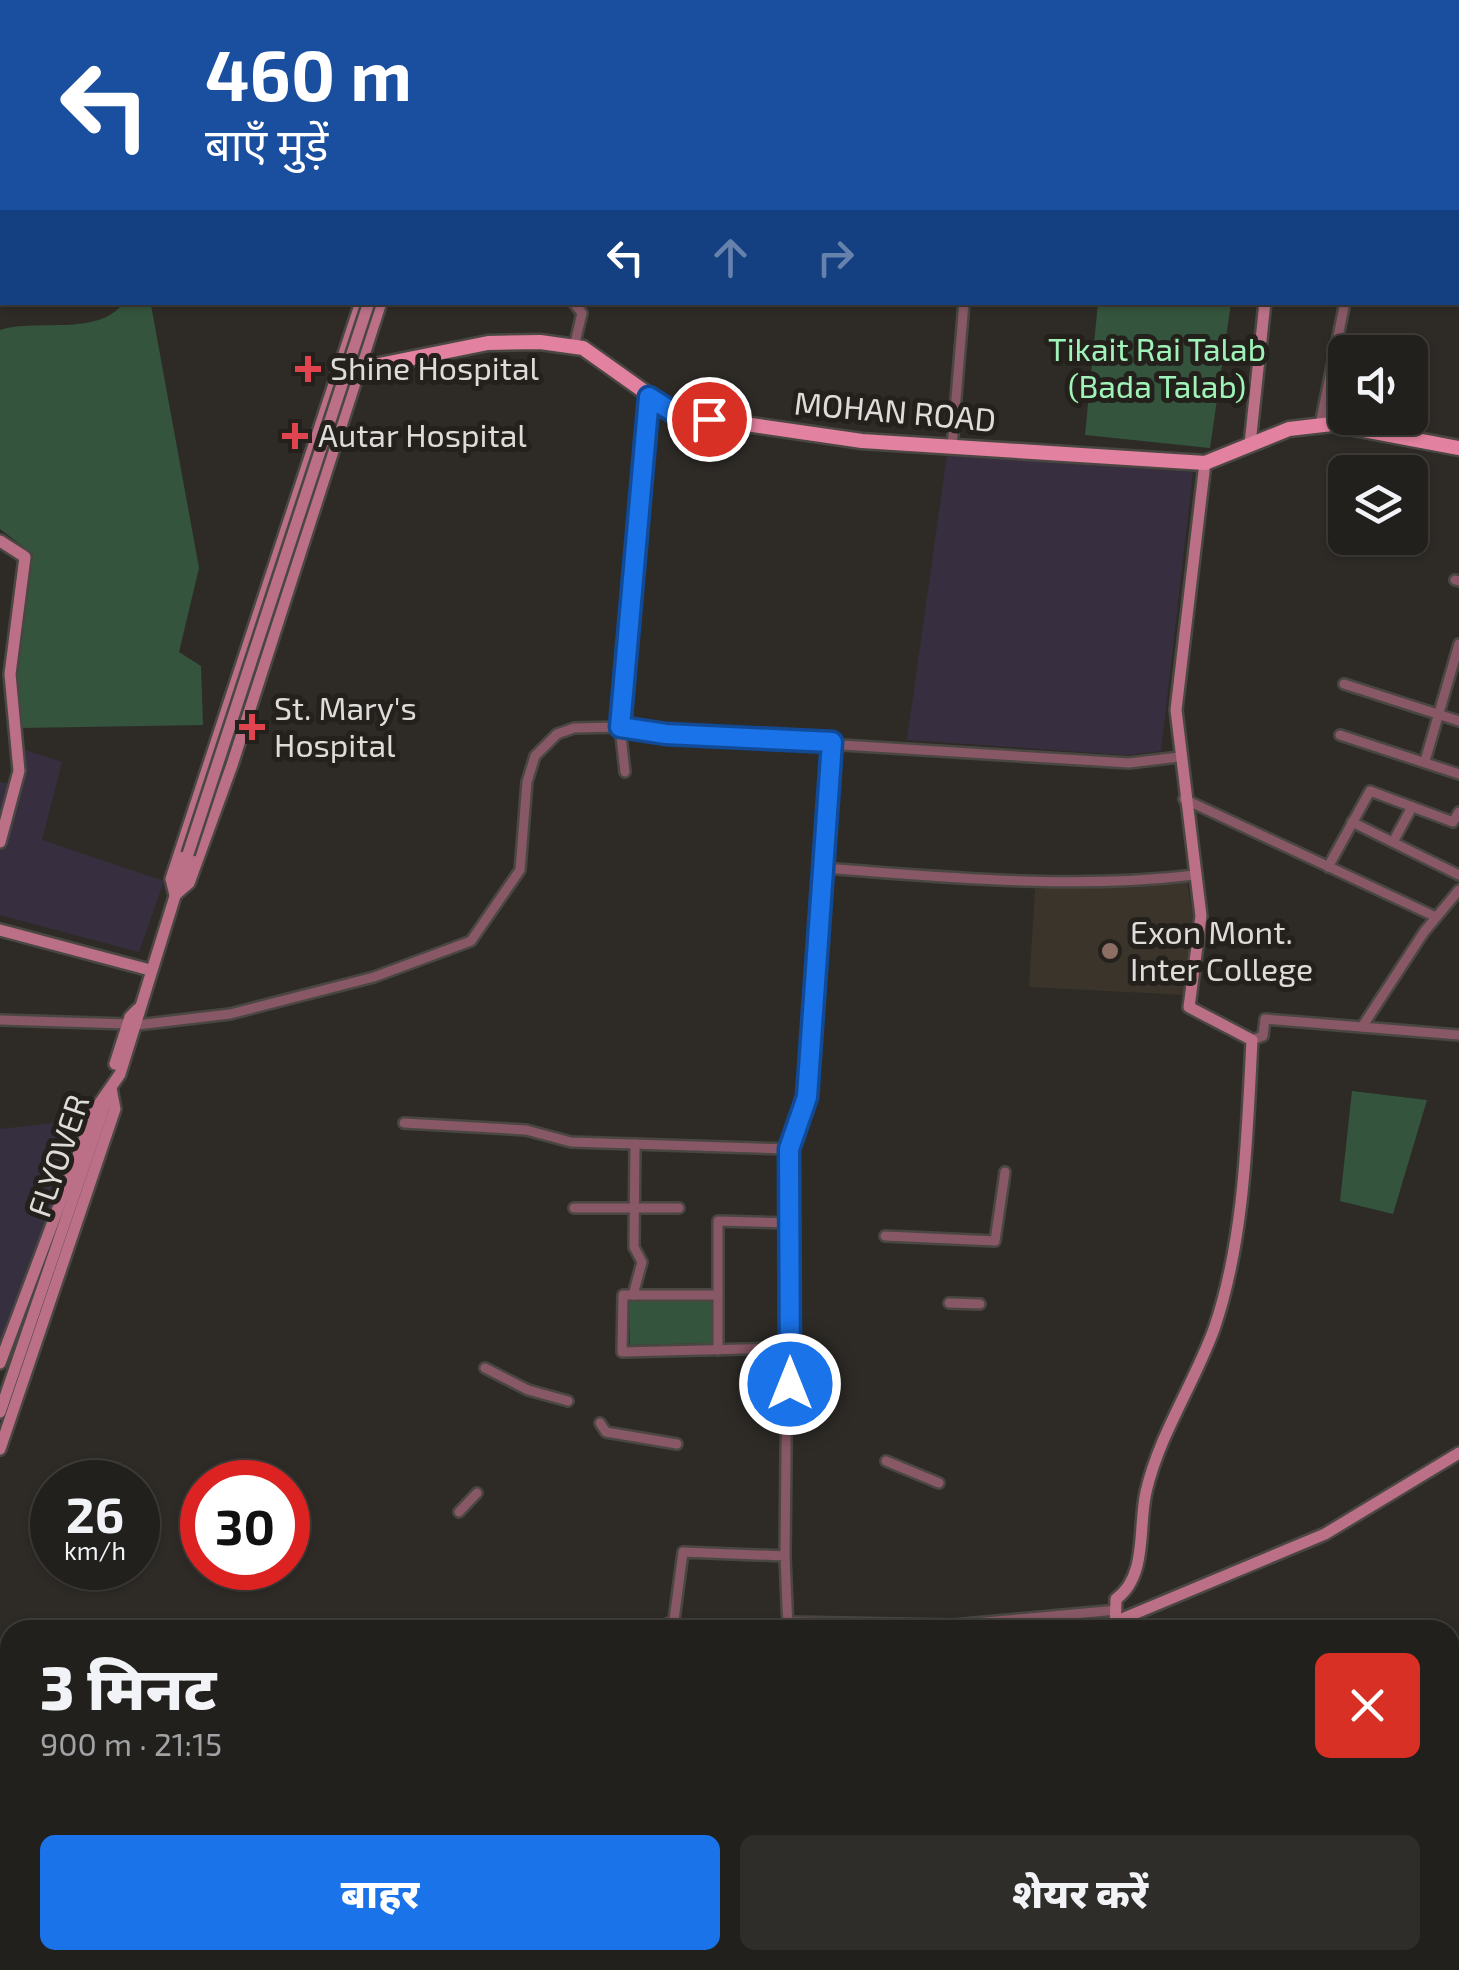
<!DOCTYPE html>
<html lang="hi">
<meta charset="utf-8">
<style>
:root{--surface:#22201d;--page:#2e2d2a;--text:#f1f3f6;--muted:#a2a3a4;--line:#3f3e3b;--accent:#1a73e8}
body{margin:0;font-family:"Exo 2","Noto Sans Devanagari",sans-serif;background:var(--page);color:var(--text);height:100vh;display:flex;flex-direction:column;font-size:38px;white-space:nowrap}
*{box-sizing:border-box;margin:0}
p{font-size:32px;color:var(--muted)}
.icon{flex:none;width:55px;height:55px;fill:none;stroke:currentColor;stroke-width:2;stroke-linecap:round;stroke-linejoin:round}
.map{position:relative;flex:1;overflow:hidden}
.drawer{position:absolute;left:0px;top:1620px;width:1460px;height:350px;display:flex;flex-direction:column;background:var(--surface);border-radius:30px 30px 0 0;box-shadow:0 2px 8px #0004,0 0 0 2px var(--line)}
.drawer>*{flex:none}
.hud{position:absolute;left:0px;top:0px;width:1460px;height:305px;box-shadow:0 2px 8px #0004,0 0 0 2px var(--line);background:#1a4fa0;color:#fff;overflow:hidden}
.tools{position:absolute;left:1328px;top:335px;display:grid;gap:20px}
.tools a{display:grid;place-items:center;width:100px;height:100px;border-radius:15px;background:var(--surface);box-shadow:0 2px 8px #0004,0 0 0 2px var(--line);font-size:50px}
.speed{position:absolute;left:30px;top:1460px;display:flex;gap:20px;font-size:50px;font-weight:700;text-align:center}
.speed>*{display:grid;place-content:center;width:130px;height:130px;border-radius:50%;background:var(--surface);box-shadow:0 2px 8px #0004,0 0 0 2px var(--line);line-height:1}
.speed small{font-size:25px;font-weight:400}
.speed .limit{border:15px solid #d22;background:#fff;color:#111}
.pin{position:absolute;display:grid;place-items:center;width:85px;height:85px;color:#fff;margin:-42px;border:5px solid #fff;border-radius:50%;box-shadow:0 2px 10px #0007}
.me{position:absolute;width:110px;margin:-55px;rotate:0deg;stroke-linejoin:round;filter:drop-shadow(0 0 8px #0008)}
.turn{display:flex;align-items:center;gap:35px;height:210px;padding:0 40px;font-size:45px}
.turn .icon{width:130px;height:130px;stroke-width:2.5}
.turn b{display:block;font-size:70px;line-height:85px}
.lanes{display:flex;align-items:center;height:95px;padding:0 40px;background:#0003;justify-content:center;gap:50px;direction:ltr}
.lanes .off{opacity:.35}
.round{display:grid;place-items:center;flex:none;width:105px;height:105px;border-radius:15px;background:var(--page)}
.overview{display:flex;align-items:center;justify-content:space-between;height:170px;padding:0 40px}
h1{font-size:60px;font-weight:800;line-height:75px}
.cta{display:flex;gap:20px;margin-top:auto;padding:20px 40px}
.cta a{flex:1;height:115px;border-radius:15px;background:var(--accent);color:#fff;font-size:40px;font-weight:800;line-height:115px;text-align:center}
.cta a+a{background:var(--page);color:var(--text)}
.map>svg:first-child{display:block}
</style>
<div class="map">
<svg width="1459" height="1970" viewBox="0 0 1459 1970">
<rect width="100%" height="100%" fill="#2e2b27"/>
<path fill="#3a342a" d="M 1187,881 L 1193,916 L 1185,995 L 1029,987 L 1035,889 Z"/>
<g fill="#372f3f">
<path d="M 947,455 L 1193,472 L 1161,751 L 1126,755 L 907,740 Z"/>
<path d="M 22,749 L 62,762 L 42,840 L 164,881 L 139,952 L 0,915 L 0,782 L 10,784 Z"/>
</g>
<path fill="#362f40" d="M 81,1120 L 0,1356 L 0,1129 Z"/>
<g fill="#34543d">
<path d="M 1098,303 L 1231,303 L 1210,448 L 1085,435 Z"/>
<path d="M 123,304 L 151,305 L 199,568 L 179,652 L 201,666 L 203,725 L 21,728 L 17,681 L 33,554 L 0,529 L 0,330 C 39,318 95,337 123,304 Z"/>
<path d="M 1352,1091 L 1427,1100 L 1393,1214 L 1340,1201 Z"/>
<path d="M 712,1301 L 712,1343 L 630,1345 L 629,1302 Z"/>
<path d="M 1094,1960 L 1235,1960 L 1240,1970 L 1086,1970 L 1097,1964 Z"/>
</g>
<path fill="#317897" d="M 691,0 L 1091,0 L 1093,2 L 690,2 Z"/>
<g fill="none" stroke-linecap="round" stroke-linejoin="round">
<defs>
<g id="street">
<path d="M 65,2 L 65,0"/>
<path d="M 143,2 L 143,0"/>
<path d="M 626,2 L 627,0"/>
<path d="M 0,50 L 2,50"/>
<path d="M 573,302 L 582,313 L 574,347"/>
<path d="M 1320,425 L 1345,302"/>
<path d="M 952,447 L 964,302"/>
<path d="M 1455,580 L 1459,581"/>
<path d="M 1344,684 L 1459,721"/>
<path d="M 1340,735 L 1459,774"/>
<path d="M 1425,761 L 1459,644"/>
<path d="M 625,772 L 620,727 L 649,397"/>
<path d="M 1184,799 L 1436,917"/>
<path d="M 1352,822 L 1459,875"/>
<path d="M 1393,842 L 1412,807"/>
<path d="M 1328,867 L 1370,791 L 1453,822 L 1459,812"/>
<path d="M 823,868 C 948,877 1070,890 1195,875"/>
<path d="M 0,1020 L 128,1024"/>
<path d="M 137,1025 L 230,1014 L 374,977 L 471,941 L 520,870 L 527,782 L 535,756 L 557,734 L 574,728 L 620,727 L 666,734 L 1129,763 L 1179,757"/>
<path d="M 1362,1027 L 1424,932 L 1459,890"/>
<path d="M 1252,1040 L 1263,1036 L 1265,1019 L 1459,1035"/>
<path d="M 404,1123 L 526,1130 L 571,1142 L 789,1149"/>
<path d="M 574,1208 L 679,1208"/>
<path d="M 885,1236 L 995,1241 L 1005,1172"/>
<path d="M 633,1295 L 642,1262 L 634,1247 L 635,1144"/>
<path d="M 718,1295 L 623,1295 L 622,1352 L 789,1348"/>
<path d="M 949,1303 L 980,1304"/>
<path d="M 718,1350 L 718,1221 L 789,1223"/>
<path d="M 485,1368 L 528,1390 L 568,1401"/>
<path d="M 600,1423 L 606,1432 L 677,1444"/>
<path d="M 886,1461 L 939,1483"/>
<path d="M 459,1512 L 477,1493"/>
<path d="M 785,1556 L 789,1149 L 807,1097 L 832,742"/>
<path d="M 787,1622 L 953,1625 L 1117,1610"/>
<path d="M 580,1630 L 659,1629 L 674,1620 L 683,1552 L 785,1556 L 788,1630"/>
<path d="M 0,1724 L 10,1724"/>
<path d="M 1450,1808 L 1459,1805"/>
<path d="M 1450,1857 L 1459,1855"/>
<path d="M 1450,1904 L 1459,1938"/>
<path d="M 1238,1960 L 1243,1970"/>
<path d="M 1320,1960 L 1324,1970"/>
<path d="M 173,1970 L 173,1960"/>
<path d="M 366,1970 L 367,1960"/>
<path d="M 382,1970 L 385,1960"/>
<path d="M 995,1970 L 999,1968"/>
<path d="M 1162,1970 L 1179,1960"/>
<path d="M 1401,1970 L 1419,1964"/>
</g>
<g id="secondary">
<path d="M 457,2 L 458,0"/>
<path d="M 470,2 L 471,0"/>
<path d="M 485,2 L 486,0"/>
<path d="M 1316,2 L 1317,0"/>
<path d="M 361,302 L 171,879 L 175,895 L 189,883 L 232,765 L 381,302"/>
<path d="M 1250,444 L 1265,302"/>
<path d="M 0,541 L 25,557 L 10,674 L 19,771 L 0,842"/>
<path d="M 0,930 L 150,970"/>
<path d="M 115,1064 L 130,1017 L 138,1009"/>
<path d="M 0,1363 L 95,1110 L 120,1074 L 188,854"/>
<path d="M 0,1412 L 107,1099"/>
<path d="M 0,1449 L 115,1109 L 111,1088"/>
<path d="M 1117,1621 L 1325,1534 L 1459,1453"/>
<path d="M 1115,1630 L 1116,1599 C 1148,1576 1138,1526 1146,1492 C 1159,1435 1194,1384 1214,1329 C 1245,1239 1247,1134 1252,1040 L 1189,1007 L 1201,916 L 1176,710 L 1205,463"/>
<path d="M 804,1970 L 815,1960"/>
</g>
<path id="primary" d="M 340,367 L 359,369 L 488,343 L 540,342 L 583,348 L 676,414 L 862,441 L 1205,463 L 1289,429 L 1332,424 L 1459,448"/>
</defs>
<use href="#street" stroke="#4a4743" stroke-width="14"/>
<use href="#secondary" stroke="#4a4743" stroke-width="16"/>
<use href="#primary" stroke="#4a4743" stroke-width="19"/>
<use href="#street" stroke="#885866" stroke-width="9"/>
<use href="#secondary" stroke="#bb7087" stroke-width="11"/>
<use href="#primary" stroke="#e382a0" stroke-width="14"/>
<defs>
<path id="secondary-bridge" d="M 188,854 L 369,302"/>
</defs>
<use href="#secondary-bridge" stroke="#4a4743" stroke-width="16" stroke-linecap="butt"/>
<use href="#secondary-bridge" stroke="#bb7087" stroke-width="11"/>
</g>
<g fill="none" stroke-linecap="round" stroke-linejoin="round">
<defs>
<path id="route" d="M 709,419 L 676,414 L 649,397 L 620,727 L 666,734 L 832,742 L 807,1097 L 789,1149 L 790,1384"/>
</defs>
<use href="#route" stroke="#114b97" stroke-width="25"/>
<use href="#route" stroke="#1a73e8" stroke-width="18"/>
</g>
<g fill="#e0444e" stroke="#24211d" stroke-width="4">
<path d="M303 354h10v10h10v10h-10v10h-10v-10h-10v-10h10z"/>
<path d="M290 421h10v10h10v10h-10v10h-10v-10h-10v-10h10z"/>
<path d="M247 712h10v10h10v10h-10v10h-10v-10h-10v-10h10z"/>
</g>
<circle fill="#8d6e63" stroke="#24211d" stroke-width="4" cx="1110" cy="951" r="10"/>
<g text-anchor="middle" stroke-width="10" stroke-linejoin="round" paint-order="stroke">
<g font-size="32" fill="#a0f3b8" stroke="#24211d">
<text x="1157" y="361">Tikait Rai Talab<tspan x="1157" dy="37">(Bada Talab)</tspan></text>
</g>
<g font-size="32" fill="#dedcd9" stroke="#24211d" text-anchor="start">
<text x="330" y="380">Shine Hospital</text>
<text x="318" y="447">Autar Hospital</text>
<text x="274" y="720">St. Mary's<tspan x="274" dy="37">Hospital</tspan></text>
<text x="1130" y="944">Exon Mont.<tspan x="1130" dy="37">Inter College</tspan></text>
</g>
<g font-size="32" fill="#dedcd9" stroke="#24211d">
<text transform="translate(895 412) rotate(5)" y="11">MOHAN ROAD</text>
<text transform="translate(59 1156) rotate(-71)" y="11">FLYOVER</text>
</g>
</g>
</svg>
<div class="tools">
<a><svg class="icon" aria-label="sound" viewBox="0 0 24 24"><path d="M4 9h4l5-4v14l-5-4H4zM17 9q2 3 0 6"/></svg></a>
<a><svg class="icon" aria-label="layers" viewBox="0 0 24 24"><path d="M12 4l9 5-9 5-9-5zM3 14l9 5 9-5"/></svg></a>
</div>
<div class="speed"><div>26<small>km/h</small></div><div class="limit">30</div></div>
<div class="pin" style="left:709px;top:419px;background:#d93025"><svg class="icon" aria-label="arrive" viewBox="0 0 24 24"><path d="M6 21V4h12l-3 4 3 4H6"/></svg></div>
<svg class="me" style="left:790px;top:1384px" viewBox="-20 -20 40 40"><circle r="17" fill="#1a73e8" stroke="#fff" stroke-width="3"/><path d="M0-11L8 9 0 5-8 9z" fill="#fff"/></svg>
<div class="hud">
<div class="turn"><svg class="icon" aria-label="left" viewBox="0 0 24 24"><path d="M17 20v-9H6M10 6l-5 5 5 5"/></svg><div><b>460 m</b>बाएँ मुड़ें</div></div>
<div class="lanes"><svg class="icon" aria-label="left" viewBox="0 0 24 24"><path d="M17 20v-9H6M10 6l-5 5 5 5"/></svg><svg class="icon off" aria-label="ahead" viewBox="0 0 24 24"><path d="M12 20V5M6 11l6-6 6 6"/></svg><svg class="icon off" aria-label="right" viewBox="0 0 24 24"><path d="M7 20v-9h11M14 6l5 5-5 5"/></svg></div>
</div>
<section class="drawer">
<div class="overview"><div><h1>3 मिनट</h1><p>900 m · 21:15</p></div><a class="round" style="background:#d93025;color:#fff"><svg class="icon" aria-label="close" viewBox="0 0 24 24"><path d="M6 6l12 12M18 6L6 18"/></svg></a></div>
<div class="cta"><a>बाहर</a><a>शेयर करें</a></div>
</section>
</div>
